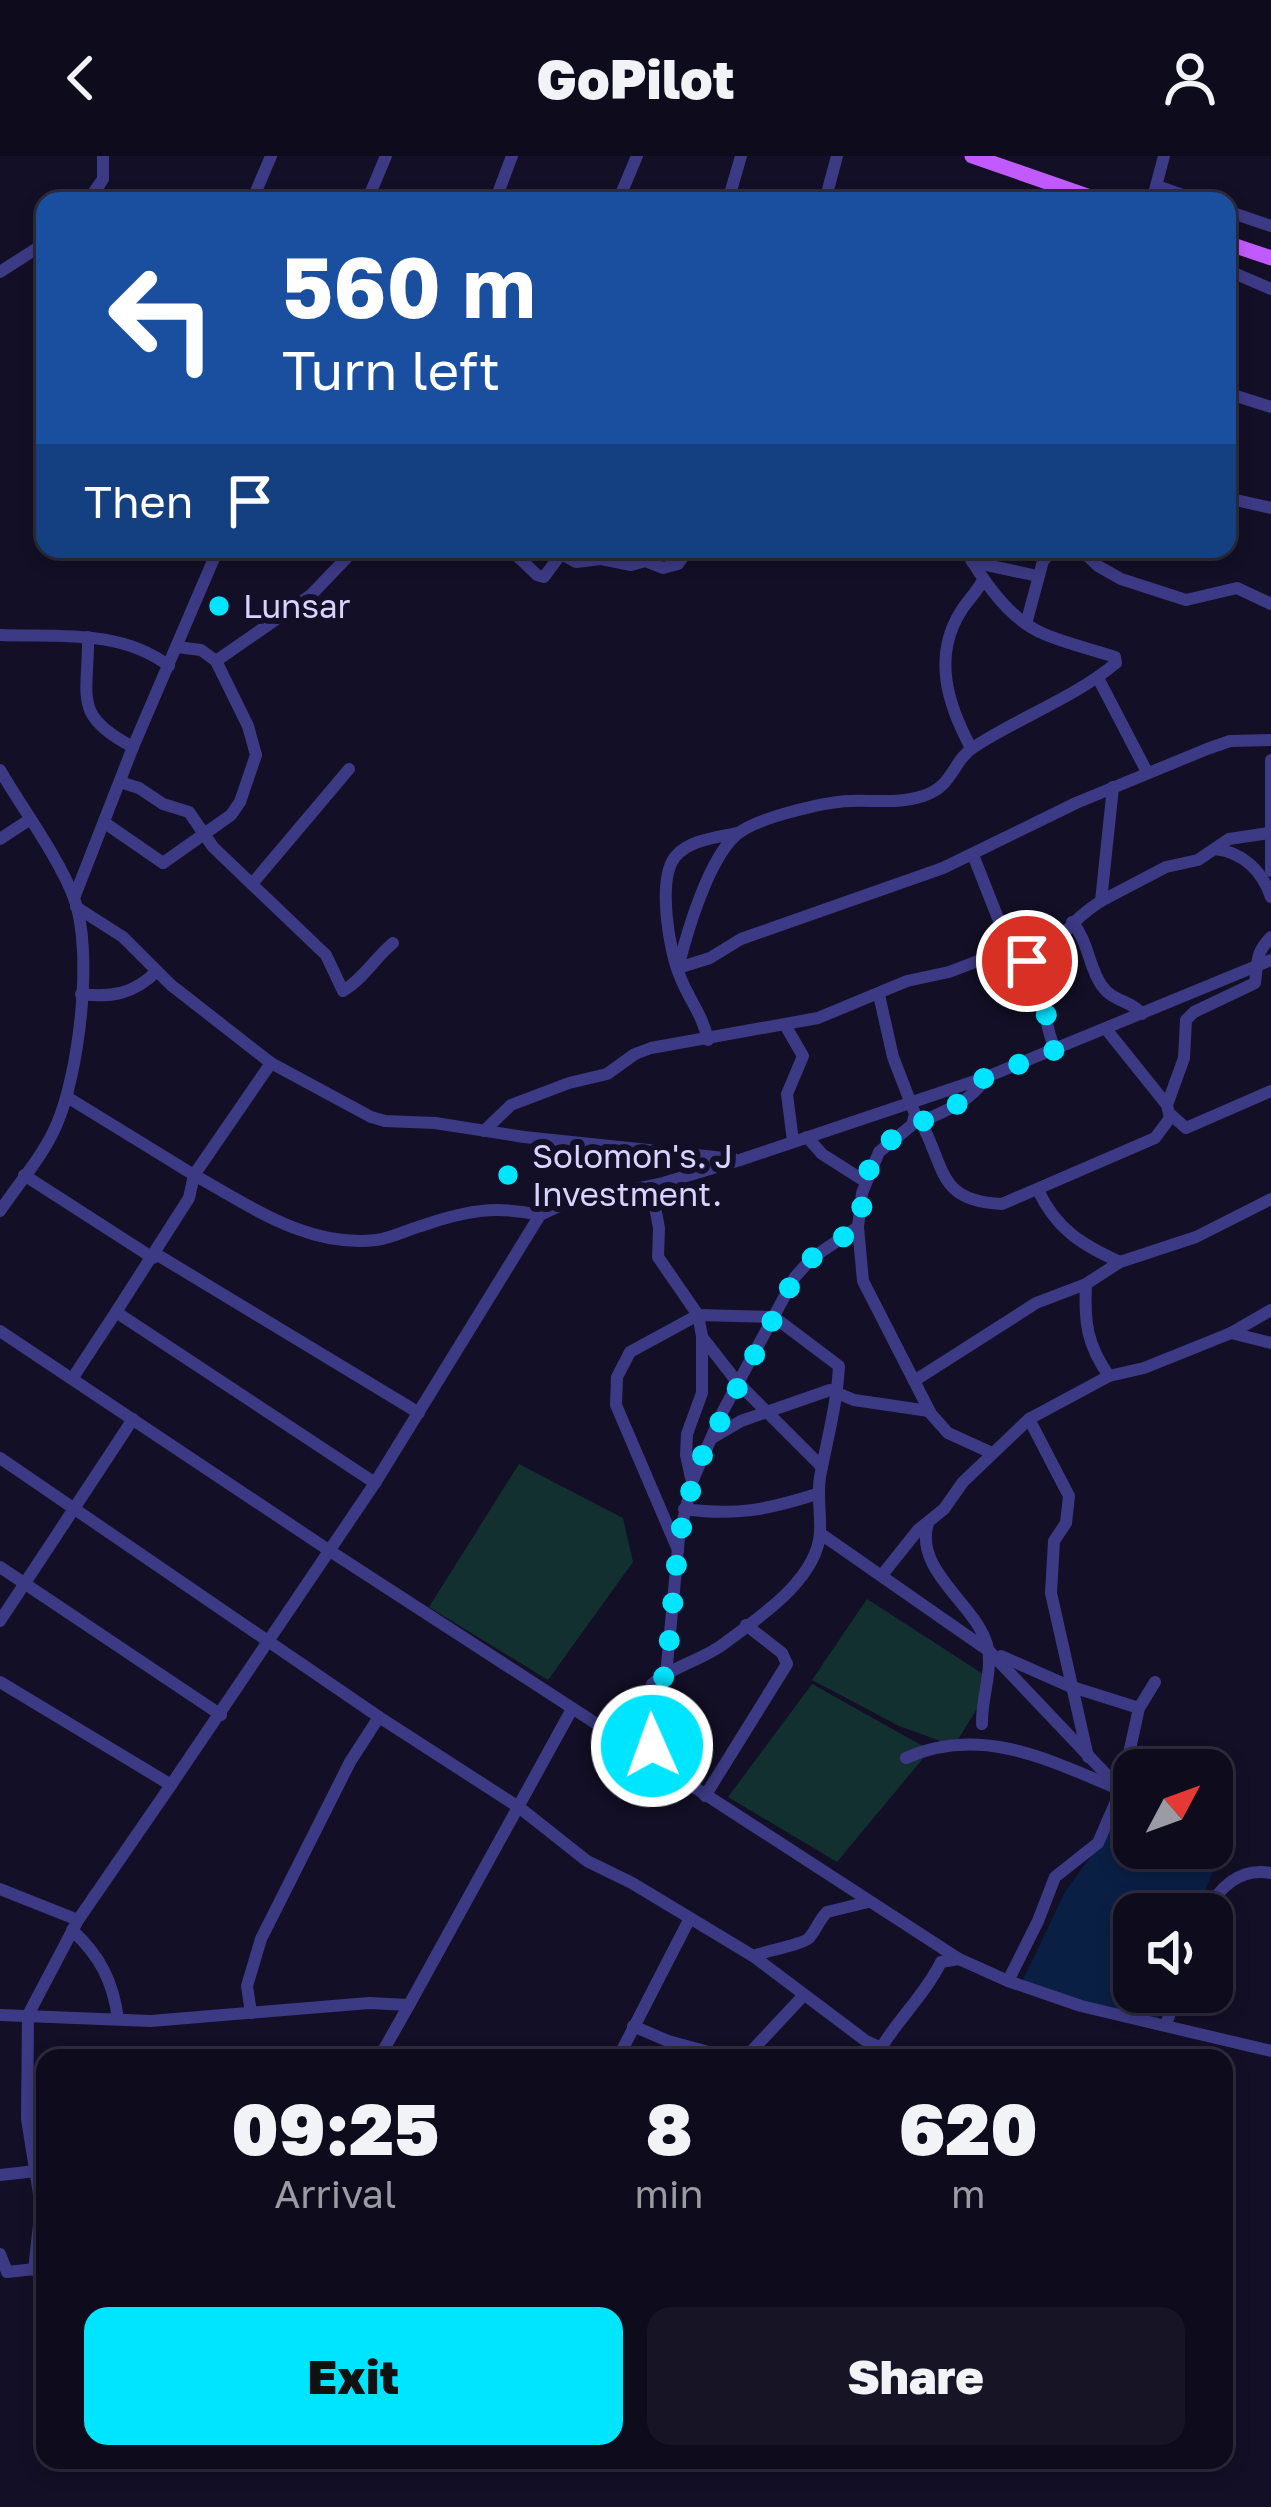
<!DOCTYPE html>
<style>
:root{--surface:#0e0b1c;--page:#171425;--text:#f1f3f6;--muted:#9b9ba3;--line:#2e2b3b;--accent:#00e5ff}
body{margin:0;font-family:"Golos Text",sans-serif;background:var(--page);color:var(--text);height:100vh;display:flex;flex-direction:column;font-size:45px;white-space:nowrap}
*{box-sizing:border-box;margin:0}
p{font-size:39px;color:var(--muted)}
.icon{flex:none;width:66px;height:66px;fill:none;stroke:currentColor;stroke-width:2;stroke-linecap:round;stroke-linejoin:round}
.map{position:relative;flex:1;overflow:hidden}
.panel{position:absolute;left:36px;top:1893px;width:1197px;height:420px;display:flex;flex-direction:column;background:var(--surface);border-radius:24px;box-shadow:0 6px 18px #0003,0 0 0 3px var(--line)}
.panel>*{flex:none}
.hud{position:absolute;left:36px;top:36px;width:1200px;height:366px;border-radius:24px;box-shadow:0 6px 18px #0003,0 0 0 3px var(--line);background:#1a4fa0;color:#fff;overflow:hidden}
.needle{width:78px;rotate:49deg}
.buttons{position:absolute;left:1113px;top:1593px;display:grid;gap:24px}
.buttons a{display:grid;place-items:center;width:120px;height:120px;border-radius:24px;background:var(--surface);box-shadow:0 6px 18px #0003,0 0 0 3px var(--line);font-size:60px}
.pin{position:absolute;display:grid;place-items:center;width:102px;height:102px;color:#fff;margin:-51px;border:6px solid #fff;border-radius:50%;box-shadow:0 3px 12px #0007}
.me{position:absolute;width:132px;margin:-66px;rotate:358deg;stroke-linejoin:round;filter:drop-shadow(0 0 9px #0008)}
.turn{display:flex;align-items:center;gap:42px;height:252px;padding:0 48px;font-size:54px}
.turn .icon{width:156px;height:156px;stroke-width:2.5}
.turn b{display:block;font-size:84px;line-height:102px}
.then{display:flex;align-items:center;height:114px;padding:0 48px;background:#0003;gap:24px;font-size:45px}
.eta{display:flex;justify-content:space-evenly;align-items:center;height:204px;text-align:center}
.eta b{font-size:72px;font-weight:800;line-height:84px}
.button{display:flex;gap:24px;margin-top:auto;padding:24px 48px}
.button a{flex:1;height:138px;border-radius:24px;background:var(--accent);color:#111;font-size:48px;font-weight:800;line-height:138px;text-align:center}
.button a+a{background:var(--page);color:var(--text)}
header{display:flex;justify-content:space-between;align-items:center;height:156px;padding:0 48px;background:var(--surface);font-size:54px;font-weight:800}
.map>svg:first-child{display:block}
</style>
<header><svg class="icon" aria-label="back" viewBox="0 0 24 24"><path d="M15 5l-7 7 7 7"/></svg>GoPilot<svg class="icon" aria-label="person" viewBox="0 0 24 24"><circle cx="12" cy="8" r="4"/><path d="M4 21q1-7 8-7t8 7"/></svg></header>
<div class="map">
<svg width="1271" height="2351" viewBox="0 0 1271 2351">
<rect width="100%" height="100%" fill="#130f26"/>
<g fill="#12302f">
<path d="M 519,1308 L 623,1362 L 633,1406 L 548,1524 L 429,1451 Z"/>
<path d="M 867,1443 L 994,1525 L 954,1590 L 899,1570 L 812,1524 Z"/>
<path d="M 812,1528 L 930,1594 L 837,1706 L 728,1641 Z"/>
</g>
<path fill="#0a1f44" d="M 1115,1667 L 1134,1674 L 1134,1692 L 1185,1692 L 1217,1703 L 1197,1758 L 1134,1758 L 1134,1836 L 1168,1836 L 1157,1866 L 1020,1830 L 1065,1736 Z"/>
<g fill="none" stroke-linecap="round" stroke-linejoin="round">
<g stroke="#3d3a85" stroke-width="12">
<path d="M 1157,30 L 1199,45"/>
<path d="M 88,45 L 103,23 L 103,0"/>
<path d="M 252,45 L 271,0"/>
<path d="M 367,45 L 386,0"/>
<path d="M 495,45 L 512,0"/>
<path d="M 618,45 L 637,0"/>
<path d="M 728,45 L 741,0"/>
<path d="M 825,45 L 837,0"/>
<path d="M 1152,45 L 1164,0"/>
<path d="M 1227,55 L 1271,70"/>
<path d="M 1227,114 L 1271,133"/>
<path d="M 0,116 L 45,87"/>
<path d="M 1227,237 L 1271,251"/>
<path d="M 1227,342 L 1271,352"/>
<path d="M 510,393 L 537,419 L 544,421 L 564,394"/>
<path d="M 552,393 L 576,406 L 601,403 L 631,409 L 645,405 L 663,412 L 678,408 L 689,393"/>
<path d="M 1080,393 L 1098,410 L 1121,423 L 1186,444 L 1237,432 L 1271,448"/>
<path d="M 972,406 L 1038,420"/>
<path d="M 1026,468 L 1043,405 L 1054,393"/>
<path d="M 0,479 C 58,481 120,473 169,510"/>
<path d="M 88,481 C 89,540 71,559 133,591"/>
<path d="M 216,505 L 311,439 L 355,393"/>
<path d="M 1098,522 L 1147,616"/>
<path d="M 971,592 C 948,549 932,501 961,455 C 968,444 977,436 983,424"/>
<path d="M 1271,604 L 1271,715"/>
<path d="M 0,614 C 22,652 59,702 74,742 C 94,795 79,919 56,970 C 43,1000 18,1028 0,1055"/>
<path d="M 120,626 L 139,632 L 163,648 L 189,656 L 213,691 L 326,799 L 343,835 C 364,822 374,803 393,787"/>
<path d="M 105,667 L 163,707 L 231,659 L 240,646 L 256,599 L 248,570 L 216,505 L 201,494 L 177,491"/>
<path d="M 0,683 L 29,664"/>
<path d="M 1215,693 C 1243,696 1262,715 1271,741"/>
<path d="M 973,699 L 1007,785 L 1044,822"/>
<path d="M 252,728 L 349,613"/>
<path d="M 74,742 L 133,591 L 218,393"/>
<path d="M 1101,745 L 1166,711 L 1198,704 L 1229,683 L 1269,677"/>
<path d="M 76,751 L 123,781 L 171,829 L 271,907 L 371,961 L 385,965 L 435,967 L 524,981 L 734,1003"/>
<path d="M 1072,766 C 1089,786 1088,810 1102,830 C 1113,846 1131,844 1142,858"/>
<path d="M 678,812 C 687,776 708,704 736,679 C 755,662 824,646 850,645 C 873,644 900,648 923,640 C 954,630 952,605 974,591 C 1020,561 1074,542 1116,507 L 1115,501 C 1091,493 1064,487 1042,477 C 1009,463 982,423 965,393"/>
<path d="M 678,812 L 710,802 L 741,783 L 943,712 L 1076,647 L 1207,593 L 1230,585 L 1271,584"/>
<path d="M 81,838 C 111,842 134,838 157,815"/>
<path d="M 879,839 L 893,901 L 915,958 L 912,969 L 879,996 L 862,1037 L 858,1071 L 863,1125 L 931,1258 L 948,1277 L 992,1297"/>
<path d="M 785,869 L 803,900 L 787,938 L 793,985"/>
<path d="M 708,884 C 703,860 690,845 681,823 C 669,797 657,724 675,701 C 688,684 718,681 737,677"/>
<path d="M 1055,894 C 1031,830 1044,782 1101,745 L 1113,631"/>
<path d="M 67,941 L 194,1019 L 271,907"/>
<path d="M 1167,949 L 1184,902 L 1186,864 L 1194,856 L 1255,827 C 1258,806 1255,797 1271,781"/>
<path d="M 1170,958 L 1186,972 L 1271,935"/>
<path d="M 921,966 C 946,1014 938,1045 1002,1048 L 1155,982 L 1170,962 L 1167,949 L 1106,873"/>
<path d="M 918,967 C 940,957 970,947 984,924"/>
<path d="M 484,975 L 511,949 L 569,927 L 607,918 L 635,898 L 651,892 L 818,862 L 907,825 L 949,816 L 1012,792"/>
<path d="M 807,981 L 822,998 L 866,1026"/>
<path d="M 24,1019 L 153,1102"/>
<path d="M 651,1030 L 659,1072 L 658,1101 L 698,1159 L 702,1180 L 702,1237 L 687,1278 L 686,1299 L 691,1322"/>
<path d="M 1038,1034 C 1056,1073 1082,1089 1120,1106"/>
<path d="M 156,1098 L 419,1257"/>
<path d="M 1086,1128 C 1084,1166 1087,1189 1109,1220"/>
<path d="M 0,1175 L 330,1395 L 959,1803 L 1008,1825 L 1081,1850 L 1271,1895"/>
<path d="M 1231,1177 L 1271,1187"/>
<path d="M 702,1181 L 738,1227 L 822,1311"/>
<path d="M 72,1223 L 116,1156"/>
<path d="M 914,1225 L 1036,1147 L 1086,1128 L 1120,1106 L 1196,1081 L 1271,1043"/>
<path d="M 1029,1263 L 1069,1340 L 1066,1367 L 1054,1385 L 1051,1437 L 1088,1601"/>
<path d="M 712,1282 L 741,1265 L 830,1234 L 854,1244 L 929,1255"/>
<path d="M 0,1302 L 379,1561 L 520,1652 L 587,1705 L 632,1727 L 753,1800 L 866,1885 L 881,1892 C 899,1862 926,1837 941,1806 L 959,1803"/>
<path d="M 375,1327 L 116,1156 L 189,1042 L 194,1019 C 252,1051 308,1092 376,1084 C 391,1082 407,1074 421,1070 C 464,1055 495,1049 540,1059"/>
<path d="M 684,1353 C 737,1360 766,1354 817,1338"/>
<path d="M 928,1367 C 914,1412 970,1445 985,1483 C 996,1508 981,1540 982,1568"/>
<path d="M 821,1378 L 989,1495 L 1121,1634 L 1098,1687 L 1055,1721 L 1038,1765 L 1008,1825"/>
<path d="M 0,1411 L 221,1559"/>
<path d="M 882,1419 L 918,1374 L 944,1353 L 963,1326 L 1029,1263 L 1109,1220 L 1144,1212 L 1231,1177 L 1271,1154"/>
<path d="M 0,1465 L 133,1263"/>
<path d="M 1001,1500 L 1069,1530 L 1139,1552"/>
<path d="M 666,1519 L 679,1382 L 692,1326 L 723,1255 L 795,1121 L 812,1102 L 858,1071"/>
<path d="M 0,1526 L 171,1629 L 78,1764 L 0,1733"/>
<path d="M 647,1601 C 657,1578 643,1553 652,1528 C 673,1510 703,1504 725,1487 C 758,1462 818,1423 820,1376 C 821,1357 817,1340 820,1321 C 827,1284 837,1248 839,1210 L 774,1161 L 698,1159 L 630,1196 L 617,1221 L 616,1249 L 678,1394"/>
<path d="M 906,1602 C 982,1568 1051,1605 1121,1634 L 1139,1552 L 1155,1526"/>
<path d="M 171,1629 L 375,1327 L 540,1059 L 563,1048 L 663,1027 L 740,1004 L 984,922 L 1271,804"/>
<path d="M 705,1640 L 787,1508 L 782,1497 L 746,1469"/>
<path d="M 1206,1758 C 1218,1731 1241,1711 1271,1717"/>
<path d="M 72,1774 C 100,1800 113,1825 118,1863"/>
<path d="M 753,1800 C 766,1795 804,1788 809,1782 C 816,1774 819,1764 827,1756 L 868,1746"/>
<path d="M 251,1857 L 247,1830 L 261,1783 L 350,1606 L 379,1561"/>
<path d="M 0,1859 L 151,1865 L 369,1847 L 409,1849 L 572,1553"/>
<path d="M 1166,1868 L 1178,1836"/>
<path d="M 633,1870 L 668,1885 L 731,1902"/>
<path d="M 379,1902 L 409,1849"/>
<path d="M 618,1902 L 690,1762"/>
<path d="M 745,1902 L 803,1840"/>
<path d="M 0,2019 L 45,2014"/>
<path d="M 0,2098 L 7,2116 L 45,2112"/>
<path d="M 34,2114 L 41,2050 L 27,1963 L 28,1859 L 78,1764"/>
</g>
<g stroke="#c25bff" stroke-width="15">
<path d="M 972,0 L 1102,45"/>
<path d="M 1227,87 L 1271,102"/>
</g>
</g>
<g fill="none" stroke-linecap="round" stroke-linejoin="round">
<path stroke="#00e5ff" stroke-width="21" stroke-dasharray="0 37.8" d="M 652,1590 L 649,1534 L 666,1519 L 679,1382 L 697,1310 L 795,1121 L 812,1102 L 858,1071 L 869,1014 L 879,996 L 894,981 L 912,969 L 943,958 L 975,936 L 984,922 L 1055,894 L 1047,871 L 1044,822 L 1027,805"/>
</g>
<g fill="#00e5ff" stroke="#130f26" stroke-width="4.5">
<circle cx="219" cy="450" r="12"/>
<circle cx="508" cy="1019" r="12"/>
</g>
<g text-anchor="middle" stroke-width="12" stroke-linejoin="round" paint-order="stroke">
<g font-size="33" fill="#d9d4ff" stroke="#130f26" text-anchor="start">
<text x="243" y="462">Lunsar</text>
<text x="532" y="1012">Solomon's. J<tspan x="532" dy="38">Investment.</tspan></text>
</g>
</g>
</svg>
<div class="buttons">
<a><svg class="needle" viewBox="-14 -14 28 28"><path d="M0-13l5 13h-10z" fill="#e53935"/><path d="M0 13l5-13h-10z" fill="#9b9ba3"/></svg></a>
<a><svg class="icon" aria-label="sound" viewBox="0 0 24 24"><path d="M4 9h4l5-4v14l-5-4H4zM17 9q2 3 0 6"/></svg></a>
</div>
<div class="pin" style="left:1027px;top:805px;background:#d93025"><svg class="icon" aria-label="arrive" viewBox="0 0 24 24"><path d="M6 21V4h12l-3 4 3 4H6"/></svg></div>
<svg class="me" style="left:652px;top:1590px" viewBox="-20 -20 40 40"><circle r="17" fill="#00e5ff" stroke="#fff" stroke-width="3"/><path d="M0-11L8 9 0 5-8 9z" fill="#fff"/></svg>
<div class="hud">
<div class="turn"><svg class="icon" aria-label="left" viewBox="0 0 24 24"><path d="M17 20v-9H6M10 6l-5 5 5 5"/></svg><div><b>560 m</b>Turn left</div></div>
<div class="then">Then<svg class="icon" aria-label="arrive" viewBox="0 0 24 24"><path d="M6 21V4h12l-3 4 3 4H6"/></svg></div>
</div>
<section class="panel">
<div class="eta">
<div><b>09:25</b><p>Arrival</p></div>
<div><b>8</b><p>min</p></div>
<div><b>620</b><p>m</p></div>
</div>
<div class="button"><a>Exit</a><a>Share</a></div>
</section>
</div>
